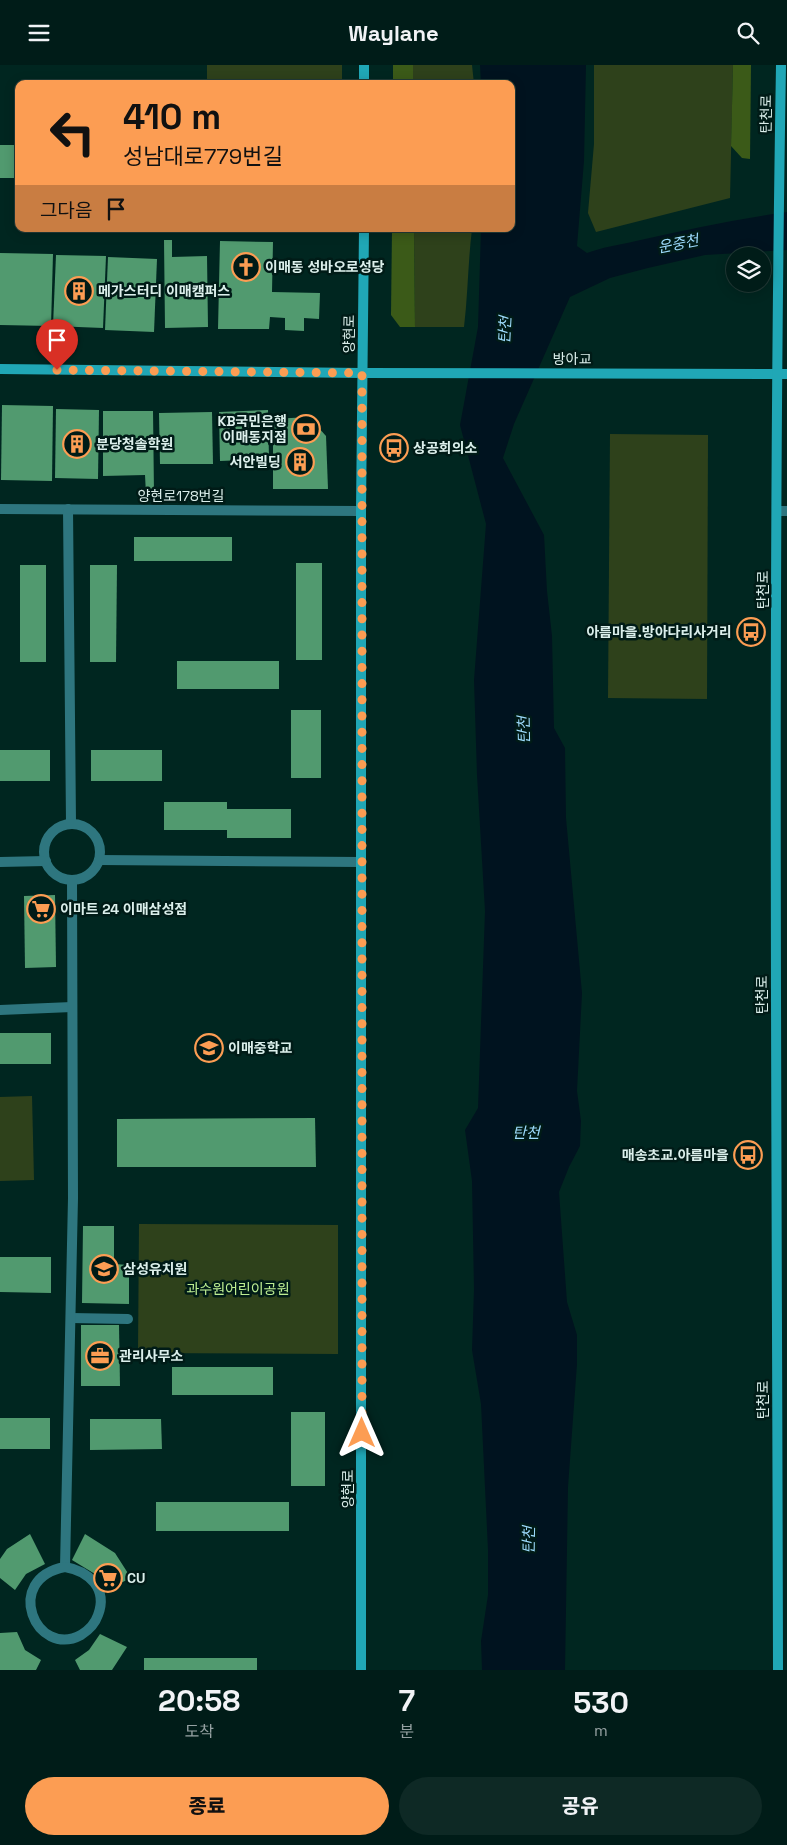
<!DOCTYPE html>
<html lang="ko">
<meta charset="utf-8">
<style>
:root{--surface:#001c18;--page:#0e2925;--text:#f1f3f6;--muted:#95a1a2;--line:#223a37;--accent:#fc9d53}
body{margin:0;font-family:"Space Grotesk","Noto Sans KR",sans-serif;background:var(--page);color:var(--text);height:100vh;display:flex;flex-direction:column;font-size:19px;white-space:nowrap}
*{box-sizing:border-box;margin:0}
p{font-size:16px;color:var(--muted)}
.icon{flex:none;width:28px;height:28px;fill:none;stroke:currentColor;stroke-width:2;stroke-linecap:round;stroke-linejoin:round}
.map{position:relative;height:1605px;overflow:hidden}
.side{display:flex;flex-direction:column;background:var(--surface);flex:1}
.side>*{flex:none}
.hud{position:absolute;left:15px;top:15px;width:500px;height:152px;border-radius:10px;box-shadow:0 2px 12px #0003,0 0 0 1px var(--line);background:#fc9d53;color:#111;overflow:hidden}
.buttons{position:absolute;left:726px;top:182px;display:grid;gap:10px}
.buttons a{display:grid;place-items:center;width:45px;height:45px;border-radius:50%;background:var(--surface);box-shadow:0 2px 12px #0003,0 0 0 1px var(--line);font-size:25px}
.pin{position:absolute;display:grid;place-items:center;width:42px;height:42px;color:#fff;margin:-51px -21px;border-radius:50% 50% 50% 0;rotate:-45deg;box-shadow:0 0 5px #0007}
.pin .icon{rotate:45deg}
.me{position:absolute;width:55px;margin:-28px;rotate:0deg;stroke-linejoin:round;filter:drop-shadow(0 0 4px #0008)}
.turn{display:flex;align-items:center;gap:18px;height:105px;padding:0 25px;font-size:22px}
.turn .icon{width:65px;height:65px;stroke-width:2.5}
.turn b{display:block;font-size:35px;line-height:42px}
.then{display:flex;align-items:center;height:48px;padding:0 25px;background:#0003;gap:10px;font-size:19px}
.eta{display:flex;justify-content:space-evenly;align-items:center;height:85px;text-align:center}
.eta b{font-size:30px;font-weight:800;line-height:35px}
.action{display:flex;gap:10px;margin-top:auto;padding:10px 25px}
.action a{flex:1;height:58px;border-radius:30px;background:var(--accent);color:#111;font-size:20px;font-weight:800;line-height:58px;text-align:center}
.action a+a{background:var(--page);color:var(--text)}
header{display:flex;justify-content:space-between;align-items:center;height:65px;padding:0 25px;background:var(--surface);font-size:22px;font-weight:800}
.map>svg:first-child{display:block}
</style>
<header><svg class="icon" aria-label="menu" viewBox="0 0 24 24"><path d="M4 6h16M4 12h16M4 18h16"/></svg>Waylane<svg class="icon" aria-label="search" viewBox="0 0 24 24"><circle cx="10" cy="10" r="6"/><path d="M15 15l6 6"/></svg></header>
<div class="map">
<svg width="787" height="1605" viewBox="0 0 787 1605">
<rect width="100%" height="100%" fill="#002620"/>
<g fill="#2e411b">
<rect x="207" y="0" width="135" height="16"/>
<path d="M 413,0 L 472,0 L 474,19 L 413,19 Z"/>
<path d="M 594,0 L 733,0 L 730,133 L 596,167 L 588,148 L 594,79 Z"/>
<path d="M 414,164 L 472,164 C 468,196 468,229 464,262 L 415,262 Z"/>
<path d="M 610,369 L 708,370 L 707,634 L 608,633 Z"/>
<path d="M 32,1031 L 34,1115 L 0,1116 L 0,1032 Z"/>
<path d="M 139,1159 L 338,1160 L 338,1289 L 138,1288 Z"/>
</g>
<g fill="#3b5a18">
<rect x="393" y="0" width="20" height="19"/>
<path d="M 733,0 L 751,0 L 750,94 L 742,93 L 731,81 Z"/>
<path d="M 392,164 L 414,164 L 415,262 L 400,262 L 391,250 Z"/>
</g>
<path fill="#00131f" d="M 480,0 L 586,0 L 584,96 L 577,181 L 587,188 C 603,182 619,180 636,176 C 686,165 736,154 787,147 L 787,185 L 705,190 L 648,203 L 610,213 L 570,232 L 514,359 L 503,393 L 544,470 L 547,526 L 552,571 L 554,663 L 565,683 L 566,753 L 582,928 L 577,1026 L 581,1056 L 580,1081 L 569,1102 L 559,1127 L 567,1237 L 577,1270 L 577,1299 L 568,1422 L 565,1605 L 482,1605 L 481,1576 L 488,1530 L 488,1485 L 481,1339 L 472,1285 L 474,1224 L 472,1116 L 465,1065 L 478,1043 L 485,846 L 477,710 L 474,615 L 486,459 L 460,360 L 478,262 L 481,164 L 511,164 L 511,19 L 481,19 Z"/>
<g fill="#519a6f">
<rect x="0" y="80" width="19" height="33"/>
<path d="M 164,175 L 172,175 L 172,192 L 207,191 L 208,262 L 165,263 Z"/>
<path d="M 220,176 L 273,177 L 272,227 L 320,228 L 319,254 L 304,253 L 304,266 L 285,265 L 285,253 L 270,252 L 269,264 L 218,264 Z"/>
<path d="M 0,188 L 53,189 L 51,261 L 0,260 Z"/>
<path d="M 56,190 L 106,191 L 103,263 L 53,261 Z"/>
<path d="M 108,192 L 157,194 L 154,267 L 105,265 Z"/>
<path d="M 2,340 L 53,341 L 52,416 L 1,415 Z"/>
<path d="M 56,344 L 99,345 L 98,414 L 55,413 Z"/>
<path d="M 268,345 L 269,394 L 220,396 L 219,347 Z"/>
<path d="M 103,346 L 153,346 L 154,429 L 146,429 L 145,410 L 103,411 Z"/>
<path d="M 212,347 L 213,399 L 160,399 L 159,348 Z"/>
<path d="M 309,352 L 326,371 L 328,424 L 273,424 L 273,354 Z"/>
<rect x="134" y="472" width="98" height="24"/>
<rect x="296" y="498" width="26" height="97"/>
<rect x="20" y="500" width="26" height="97"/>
<path d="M 90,500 L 117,500 L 116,597 L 90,597 Z"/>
<rect x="177" y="596" width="102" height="28"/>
<rect x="291" y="645" width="30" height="68"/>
<rect x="0" y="685" width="50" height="31"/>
<rect x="91" y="685" width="71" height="31"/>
<path d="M 164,737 L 227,737 L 227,744 L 291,744 L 291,773 L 227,773 L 227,765 L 164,765 Z"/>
<path d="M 55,830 L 56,902 L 25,903 L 24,831 Z"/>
<rect x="0" y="968" width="51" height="31"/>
<path d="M 315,1053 L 316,1102 L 117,1102 L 117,1054 Z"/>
<path d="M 83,1161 L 114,1161 L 114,1199 L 129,1200 L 129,1239 L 82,1238 Z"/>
<path d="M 0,1192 L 51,1192 L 51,1228 L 0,1227 Z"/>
<path d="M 81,1260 L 119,1260 L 120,1321 L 81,1321 Z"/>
<rect x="172" y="1302" width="101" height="28"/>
<rect x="291" y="1347" width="34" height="74"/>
<rect x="0" y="1353" width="50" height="31"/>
<path d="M 90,1354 L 161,1354 L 162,1384 L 90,1385 Z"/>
<rect x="156" y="1437" width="133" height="29"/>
<path d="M 30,1469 L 45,1499 L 26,1509 L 15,1525 L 0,1513 L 0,1494 L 7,1484 Z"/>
<path d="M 85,1469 L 115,1488 L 131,1513 L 106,1525 L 95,1509 L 72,1495 Z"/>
<path d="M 17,1567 L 25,1585 L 41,1595 L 36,1605 L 0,1605 L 0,1568 Z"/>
<path d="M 100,1569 L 127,1582 L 112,1605 L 80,1605 L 75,1595 L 89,1585 Z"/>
<rect x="144" y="1593" width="113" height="12"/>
</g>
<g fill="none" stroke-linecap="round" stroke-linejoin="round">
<g stroke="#2e767f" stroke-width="10">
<path d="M 0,444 L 361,446"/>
<path d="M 68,444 L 71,758"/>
<path d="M 777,446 L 787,446"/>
<circle cx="72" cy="787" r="28"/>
<path d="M 99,795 L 361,797"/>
<path d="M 0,797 L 46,796"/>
<path d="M 0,945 L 72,942"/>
<path d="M 71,1253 L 128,1254"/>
<path d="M 65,1502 L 73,1133 L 72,815"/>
<path d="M 65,1502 C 89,1506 108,1524 98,1550 C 95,1559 89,1565 81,1570 C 36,1594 2,1514 65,1502 Z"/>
</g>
<g stroke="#20a7b6" stroke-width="10">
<path d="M 364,19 L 364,0"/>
<path d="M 0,304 L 362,308 L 787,309"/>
<path d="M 361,1605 L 361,446 L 364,164"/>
<path d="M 778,1605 C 777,1070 772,535 781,0"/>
</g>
</g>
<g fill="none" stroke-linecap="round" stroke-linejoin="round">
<path stroke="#fc9d53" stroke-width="9" stroke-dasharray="0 16.2" d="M 57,305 L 362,308 L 362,1368"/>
</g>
<defs>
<symbol id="church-ring" viewBox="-11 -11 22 22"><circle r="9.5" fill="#001b17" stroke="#fc9d53" stroke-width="1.5"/><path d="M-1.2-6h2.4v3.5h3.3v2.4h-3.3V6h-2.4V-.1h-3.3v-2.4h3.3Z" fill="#fc9d53"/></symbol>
<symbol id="building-ring" viewBox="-11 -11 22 22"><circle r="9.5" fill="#001b17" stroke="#fc9d53" stroke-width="1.5"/><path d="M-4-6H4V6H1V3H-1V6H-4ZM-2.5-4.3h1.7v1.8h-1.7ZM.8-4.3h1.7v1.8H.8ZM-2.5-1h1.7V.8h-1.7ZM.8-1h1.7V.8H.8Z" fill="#fc9d53"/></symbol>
<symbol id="bank-ring" viewBox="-11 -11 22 22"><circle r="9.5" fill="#001b17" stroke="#fc9d53" stroke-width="1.5"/><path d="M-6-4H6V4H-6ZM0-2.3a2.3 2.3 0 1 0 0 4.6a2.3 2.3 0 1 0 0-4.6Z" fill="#fc9d53"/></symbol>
<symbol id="bus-ring" viewBox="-11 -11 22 22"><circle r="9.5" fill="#001b17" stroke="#fc9d53" stroke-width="1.5"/><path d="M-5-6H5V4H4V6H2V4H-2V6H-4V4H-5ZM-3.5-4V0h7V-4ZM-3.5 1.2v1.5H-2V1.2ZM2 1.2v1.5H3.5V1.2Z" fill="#fc9d53"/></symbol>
<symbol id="supermarket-ring" viewBox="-11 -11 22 22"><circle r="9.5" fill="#001b17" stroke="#fc9d53" stroke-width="1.5"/><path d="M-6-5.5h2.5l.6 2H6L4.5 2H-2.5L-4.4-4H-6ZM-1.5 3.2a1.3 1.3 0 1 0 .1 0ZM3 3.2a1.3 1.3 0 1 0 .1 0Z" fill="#fc9d53"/></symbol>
<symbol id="school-ring" viewBox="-11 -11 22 22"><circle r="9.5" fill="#001b17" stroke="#fc9d53" stroke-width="1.5"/><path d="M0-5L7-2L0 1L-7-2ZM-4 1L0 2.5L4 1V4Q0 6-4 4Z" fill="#fc9d53"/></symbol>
<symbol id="office-ring" viewBox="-11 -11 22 22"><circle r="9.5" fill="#001b17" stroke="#fc9d53" stroke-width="1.5"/><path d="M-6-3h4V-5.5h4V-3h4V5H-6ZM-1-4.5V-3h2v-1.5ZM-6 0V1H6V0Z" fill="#fc9d53"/></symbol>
</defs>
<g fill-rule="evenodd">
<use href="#church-ring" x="230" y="186" width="32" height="32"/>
<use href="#building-ring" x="63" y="210" width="32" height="32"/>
<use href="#bank-ring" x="290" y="348" width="32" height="32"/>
<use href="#building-ring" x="61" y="363" width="32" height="32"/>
<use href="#bus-ring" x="378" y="367" width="32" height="32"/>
<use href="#building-ring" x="284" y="381" width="32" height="32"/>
<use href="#bus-ring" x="735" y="551" width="32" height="32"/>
<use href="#supermarket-ring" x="25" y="828" width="32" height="32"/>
<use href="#school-ring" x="193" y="967" width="32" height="32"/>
<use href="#bus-ring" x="732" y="1074" width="32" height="32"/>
<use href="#school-ring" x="88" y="1188" width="32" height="32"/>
<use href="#office-ring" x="84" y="1275" width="32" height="32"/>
<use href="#supermarket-ring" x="92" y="1497" width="32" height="32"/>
</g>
<g text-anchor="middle" stroke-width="5" stroke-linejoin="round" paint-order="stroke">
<g font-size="14" fill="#dbefeb" stroke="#001b17">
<text transform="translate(766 49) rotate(-89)" y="5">탄천로</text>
<text transform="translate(349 269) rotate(-89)" y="5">양현로</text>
<text x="572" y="299">방아교</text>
<text x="181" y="436">양현로178번길</text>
<text transform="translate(763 525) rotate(-90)" y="5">탄천로</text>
<text transform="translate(762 930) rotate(-90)" y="5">탄천로</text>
<text transform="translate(763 1335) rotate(-90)" y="5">탄천로</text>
<text transform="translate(348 1424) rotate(-90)" y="5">양현로</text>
</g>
<g font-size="14" font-weight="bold" fill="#dbefeb" stroke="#001b17" text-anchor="start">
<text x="265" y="207">이매동 성바오로성당</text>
<text x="98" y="231">메가스터디 이매캠퍼스</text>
<text x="287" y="361" text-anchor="end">KB국민은행<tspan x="287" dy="16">이매동지점</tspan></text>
<text x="96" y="384">분당청솔학원</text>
<text x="413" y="388">상공회의소</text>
<text x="281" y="402" text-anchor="end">서안빌딩</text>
<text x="732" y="572" text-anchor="end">아름마을.방아다리사거리</text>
<text x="60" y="849">이마트 24 이매삼성점</text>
<text x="228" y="988">이매중학교</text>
<text x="729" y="1095" text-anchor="end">매송초교.아름마을</text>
<text x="123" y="1209">삼성유치원</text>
<text x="119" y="1296">관리사무소</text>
<text x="127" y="1518">CU</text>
</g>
<g font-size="14" fill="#bdee92" stroke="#001b17">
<text x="238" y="1229">과수원어린이공원</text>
</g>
<g font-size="15" font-style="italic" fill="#9ddbfc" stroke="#001b17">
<text transform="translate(678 179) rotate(-11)" y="5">운중천</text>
<text transform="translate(505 265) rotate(-87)" y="5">탄천</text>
<text transform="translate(524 665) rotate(-91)" y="5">탄천</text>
<text x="526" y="1073">탄천</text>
<text transform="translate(529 1475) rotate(-89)" y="5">탄천</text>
</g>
</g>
</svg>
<div class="buttons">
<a><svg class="icon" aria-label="layers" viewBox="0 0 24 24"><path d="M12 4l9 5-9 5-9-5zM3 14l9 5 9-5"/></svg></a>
</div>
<div class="pin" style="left:57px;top:305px;background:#d93025"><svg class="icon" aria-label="arrive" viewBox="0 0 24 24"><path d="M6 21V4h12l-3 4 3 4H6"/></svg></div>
<svg class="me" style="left:362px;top:1368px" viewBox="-20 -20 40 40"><path d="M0-17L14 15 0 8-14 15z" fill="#fc9d53" stroke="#fff" stroke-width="4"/></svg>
<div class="hud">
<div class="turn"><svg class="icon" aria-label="left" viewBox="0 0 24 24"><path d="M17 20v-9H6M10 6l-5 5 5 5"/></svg><div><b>410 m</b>성남대로779번길</div></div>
<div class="then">그다음<svg class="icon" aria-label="arrive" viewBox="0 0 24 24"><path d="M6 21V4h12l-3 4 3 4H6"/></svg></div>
</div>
</div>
<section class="side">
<div class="eta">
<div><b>20:58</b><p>도착</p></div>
<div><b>7</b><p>분</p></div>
<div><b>530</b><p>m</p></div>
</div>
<div class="action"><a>종료</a><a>공유</a></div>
</section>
